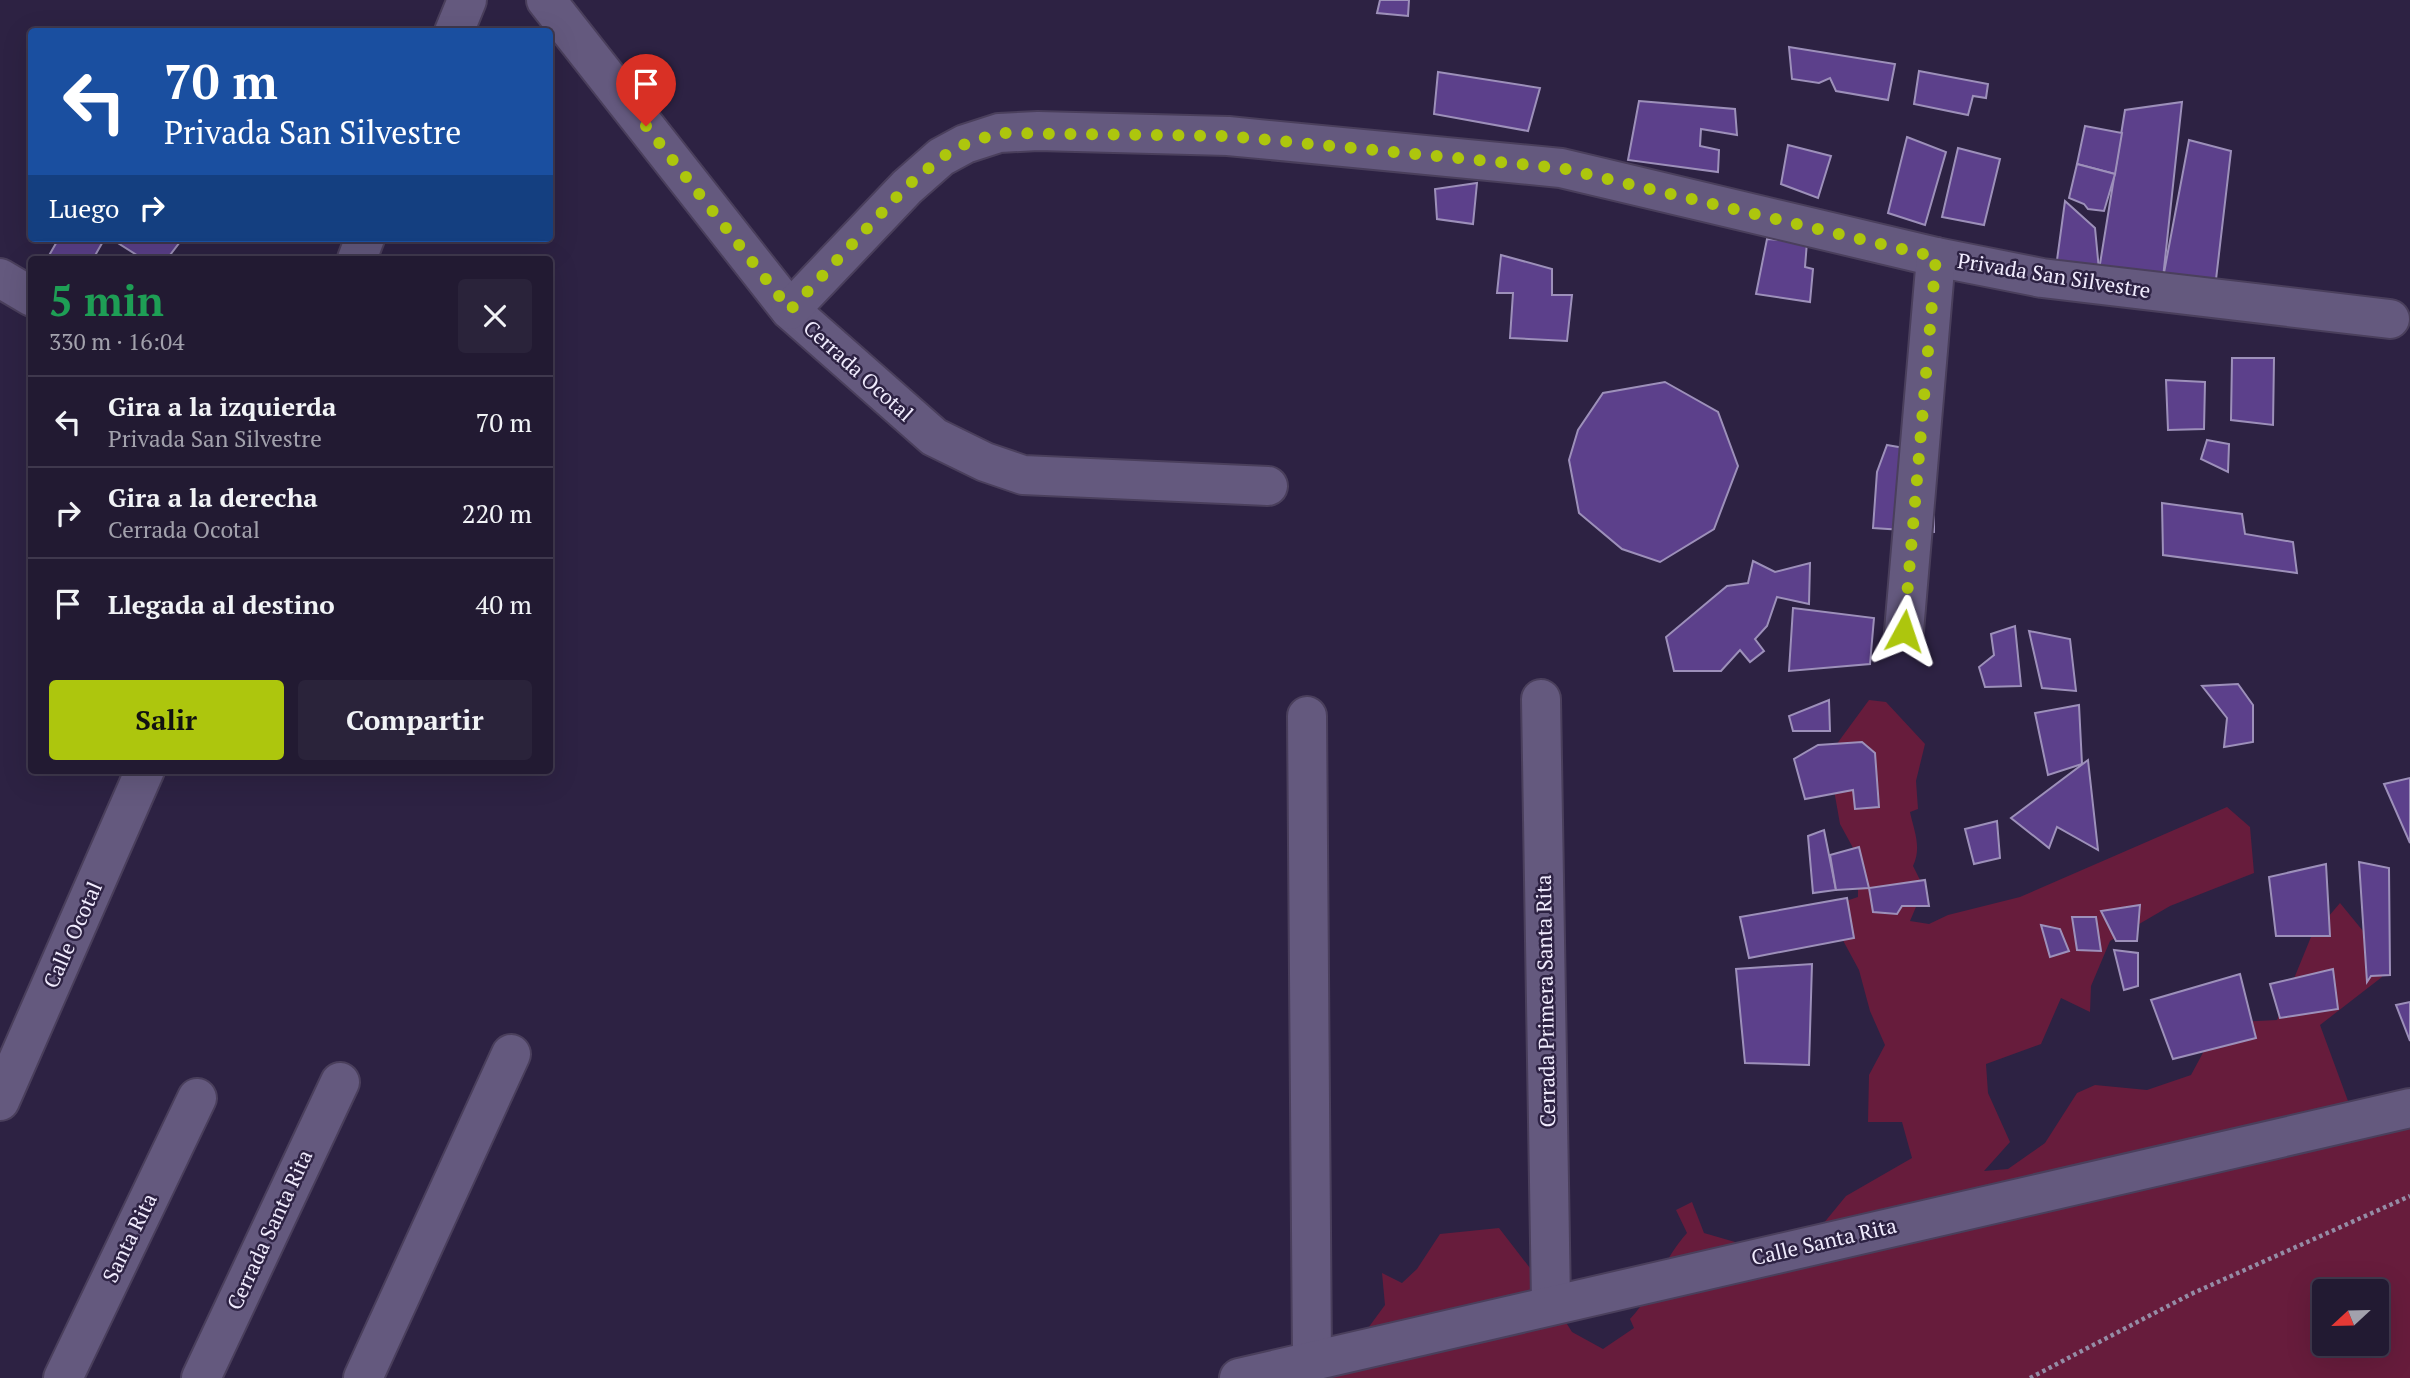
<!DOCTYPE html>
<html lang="es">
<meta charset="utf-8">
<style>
:root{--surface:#221a32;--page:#2a233a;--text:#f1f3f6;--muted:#a2a1ac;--line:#3f384d;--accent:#adc60d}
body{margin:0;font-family:"PT Serif",serif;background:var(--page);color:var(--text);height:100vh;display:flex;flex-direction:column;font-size:26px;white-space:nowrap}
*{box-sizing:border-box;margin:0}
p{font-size:23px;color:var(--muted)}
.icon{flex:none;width:38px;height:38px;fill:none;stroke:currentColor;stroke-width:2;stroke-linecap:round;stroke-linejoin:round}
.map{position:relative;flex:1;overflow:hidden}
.details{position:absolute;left:28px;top:256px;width:525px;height:518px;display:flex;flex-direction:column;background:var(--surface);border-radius:7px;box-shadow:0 7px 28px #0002,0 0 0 2px var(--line)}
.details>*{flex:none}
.top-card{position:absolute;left:28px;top:28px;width:525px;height:214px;border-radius:7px;box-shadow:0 7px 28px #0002,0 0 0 2px var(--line);background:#1a4fa0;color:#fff;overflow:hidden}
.needle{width:46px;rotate:248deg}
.tools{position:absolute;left:2312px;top:1279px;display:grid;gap:14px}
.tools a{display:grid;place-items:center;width:77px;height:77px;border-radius:7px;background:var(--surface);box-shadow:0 7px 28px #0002,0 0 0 2px var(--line);font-size:35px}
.pin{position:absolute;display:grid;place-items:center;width:60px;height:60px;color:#fff;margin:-72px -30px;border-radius:50% 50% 50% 0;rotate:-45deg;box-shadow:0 0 7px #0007}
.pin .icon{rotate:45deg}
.me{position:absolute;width:77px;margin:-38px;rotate:5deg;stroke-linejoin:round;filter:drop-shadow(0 0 5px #0008)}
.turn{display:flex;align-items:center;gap:24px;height:147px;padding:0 21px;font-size:32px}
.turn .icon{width:91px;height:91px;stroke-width:2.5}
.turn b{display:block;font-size:49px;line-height:60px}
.then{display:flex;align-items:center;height:66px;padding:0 21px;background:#0003;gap:14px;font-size:26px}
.round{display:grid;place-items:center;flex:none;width:74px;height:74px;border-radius:7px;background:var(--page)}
.overview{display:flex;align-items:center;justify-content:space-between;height:119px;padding:0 21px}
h1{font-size:42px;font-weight:700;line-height:52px;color:#1e9e55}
.cta{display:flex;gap:14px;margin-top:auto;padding:14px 21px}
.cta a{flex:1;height:80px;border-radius:7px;background:var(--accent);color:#111;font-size:28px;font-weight:700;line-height:80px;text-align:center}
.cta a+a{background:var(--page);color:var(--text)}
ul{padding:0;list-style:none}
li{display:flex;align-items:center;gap:21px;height:91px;padding:0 21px;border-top:2px solid var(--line)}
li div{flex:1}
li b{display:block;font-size:26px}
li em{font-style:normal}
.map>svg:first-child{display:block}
</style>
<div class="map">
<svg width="2410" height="1378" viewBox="0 0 2410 1378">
<rect width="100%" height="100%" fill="#2d2243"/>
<path fill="#671c3c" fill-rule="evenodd" d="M 1869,700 L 1886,702 L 1925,744 L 1916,781 L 1918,809 L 1910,812 C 1914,831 1922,847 1913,866 L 1924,888 L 1910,921 L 1929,924 L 1948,915 L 2020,897 L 2227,807 L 2250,827 L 2254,873 L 2170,906 L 2110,941 L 2091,986 L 2090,1012 L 2061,998 L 2041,1044 L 1986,1064 L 1988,1093 L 2010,1142 L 1984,1171 L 2008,1169 L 2045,1143 L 2077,1093 L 2095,1085 L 2147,1090 L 2191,1075 L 2219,1023 L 2277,1020 L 2311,937 L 2340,903 L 2363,931 L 2382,977 L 2320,1025 L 2348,1101 L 2386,1104 L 2410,1089 L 2410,1378 L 1274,1378 L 1360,1339 L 1385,1305 L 1382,1273 L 1402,1283 L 1417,1269 L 1440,1234 L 1499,1228 L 1540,1281 L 1572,1332 L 1603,1349 L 1634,1328 L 1630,1319 C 1654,1294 1663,1259 1687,1233 L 1676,1210 L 1692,1202 L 1704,1233 L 1766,1251 L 1823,1224 L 1846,1196 L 1912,1158 L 1902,1122 L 1868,1122 L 1869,1075 L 1885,1045 L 1870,1011 L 1859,970 L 1839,933 L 1846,901 L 1858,897 L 1858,857 L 1840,824 L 1828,756 ZM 2324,1292 L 2376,1292 L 2376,1344 L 2324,1344 Z"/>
<g fill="#5c408b" stroke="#9d90ba" stroke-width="2">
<path d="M 1380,0 L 1409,0 L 1408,16 L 1377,13 Z"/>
<path d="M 1789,47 L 1895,64 L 1888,100 L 1836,91 L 1830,78 L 1819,83 L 1792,79 Z"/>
<path d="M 1919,71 L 1988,84 L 1986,98 L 1973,96 L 1968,115 L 1914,104 Z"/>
<path d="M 1438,72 L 1540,88 L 1528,131 L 1434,114 Z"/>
<path d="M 1639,101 L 1735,109 L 1737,135 L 1701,129 L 1700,146 L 1719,150 L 1718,172 L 1628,160 Z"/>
<path d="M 2182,102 L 2163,278 L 2099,270 L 2125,110 Z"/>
<path d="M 2085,126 L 2122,133 L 2115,174 L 2077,164 Z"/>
<path d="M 1907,137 L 1946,152 L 1925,225 L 1888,213 Z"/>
<path d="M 2189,140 L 2231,151 L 2215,288 L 2163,278 Z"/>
<path d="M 1788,145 L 1831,156 L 1818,198 L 1781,184 Z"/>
<path d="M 1958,148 L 2000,159 L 1984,225 L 1942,217 Z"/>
<path d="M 2077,164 L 2115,174 L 2104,211 L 2088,209 L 2084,204 L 2069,198 Z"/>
<path d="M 1477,183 L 1473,224 L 1437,219 L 1435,189 Z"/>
<path d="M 2065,201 L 2095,228 L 2099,270 L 2057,260 Z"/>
<path d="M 59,238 L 105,238 L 93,259 L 47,259 Z"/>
<path d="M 110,238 L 183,238 L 167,259 L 143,259 Z"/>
<path d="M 1767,239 L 1807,242 L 1805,267 L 1813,269 L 1810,302 L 1756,294 Z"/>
<path d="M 1501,255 L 1552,269 L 1552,295 L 1572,295 L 1567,341 L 1510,338 L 1513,293 L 1497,293 Z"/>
<path d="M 2232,358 L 2274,358 L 2273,425 L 2231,420 Z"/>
<path d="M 2166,380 L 2205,382 L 2204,429 L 2168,430 Z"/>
<path d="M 1665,382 L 1718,412 L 1738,466 L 1714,529 L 1660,562 L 1622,549 L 1579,513 L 1569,460 L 1578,430 L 1603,393 Z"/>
<path d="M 2207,440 L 2229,444 L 2228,472 L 2201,459 Z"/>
<path d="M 1887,445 L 1910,449 L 1934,468 L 1934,532 L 1873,528 L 1877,472 Z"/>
<path d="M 2162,503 L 2242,514 L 2245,534 L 2293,542 L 2297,573 L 2163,555 Z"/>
<path d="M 1753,561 L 1775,572 L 1810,563 L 1809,604 L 1777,597 L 1767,626 L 1755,639 L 1764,651 L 1750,662 L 1740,650 L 1721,671 L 1674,671 L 1666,637 L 1727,586 L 1748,583 Z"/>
<path d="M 1793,608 L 1874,618 L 1870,664 L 1789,671 Z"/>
<path d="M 2015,626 L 2021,686 L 1985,687 L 1979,667 L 1994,655 L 1991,634 Z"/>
<path d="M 2029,631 L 2070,639 L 2076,691 L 2042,688 Z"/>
<path d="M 2238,684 L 2253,705 L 2253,742 L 2224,747 L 2227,718 L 2202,686 Z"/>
<path d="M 1829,700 L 1830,731 L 1793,731 L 1789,716 Z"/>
<path d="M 2079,705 L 2082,764 L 2048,775 L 2035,713 Z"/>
<path d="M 1862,742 L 1875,753 L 1879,807 L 1855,809 L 1853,790 L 1805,799 L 1794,759 L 1818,745 Z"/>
<path d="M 2088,760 L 2098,850 L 2057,827 L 2049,848 L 2011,818 Z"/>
<path d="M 2410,778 L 2410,843 L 2384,784 Z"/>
<path d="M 1997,821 L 2000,858 L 1974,864 L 1965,829 Z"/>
<path d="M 1824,830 L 1836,890 L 1813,893 L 1808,836 Z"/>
<path d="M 1859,847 L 1869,888 L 1836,890 L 1830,855 Z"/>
<path d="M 2359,862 L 2389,868 L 2390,975 L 2371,976 L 2367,982 Z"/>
<path d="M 2326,864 L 2330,936 L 2276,936 L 2269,877 Z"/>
<path d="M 1925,880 L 1929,906 L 1902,906 L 1897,914 L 1873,912 L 1869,888 Z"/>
<path d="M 1847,898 L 1854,938 L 1749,958 L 1740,917 Z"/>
<path d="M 2140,905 L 2137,941 L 2116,941 L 2101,911 Z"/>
<path d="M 2072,917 L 2096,917 L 2101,951 L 2077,950 Z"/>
<path d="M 2041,925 L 2060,929 L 2069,951 L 2050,957 Z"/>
<path d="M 2114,950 L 2138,953 L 2138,986 L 2124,990 Z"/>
<path d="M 1812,964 L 1809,1065 L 1745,1063 L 1736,969 Z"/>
<path d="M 2333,969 L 2338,1009 L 2280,1018 L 2270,984 Z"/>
<path d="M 2240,974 L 2256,1038 L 2173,1059 L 2151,1000 Z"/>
<path d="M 2410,1002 L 2410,1041 L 2396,1005 Z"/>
</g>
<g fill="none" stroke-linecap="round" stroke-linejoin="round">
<defs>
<g id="street">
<path d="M 546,0 L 790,310 L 934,437 L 985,462 L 1023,475 L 1268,486"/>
<path d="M 454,32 L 467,0"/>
<path d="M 357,259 L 365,238"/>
<path d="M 0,278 L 32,297"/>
<path d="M 790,310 L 907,187 L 941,157 L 965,144 L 999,133 L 1038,131 L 1228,136 L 1561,168 L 1936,257 L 2042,278 L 2390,319"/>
<path d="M 1904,631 L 1936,257"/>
<path d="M 1541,699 L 1551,1303"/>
<path d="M 1307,716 L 1312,1360"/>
<path d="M 0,1101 L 145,770"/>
<path d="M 63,1378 L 197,1098"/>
<path d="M 201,1378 L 340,1082"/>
<path d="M 363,1378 L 511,1054"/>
<path d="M 1239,1378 C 1628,1285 2020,1201 2410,1108"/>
</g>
</defs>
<use href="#street" stroke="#4a3f5c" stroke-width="42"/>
<path stroke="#958da6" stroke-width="4.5" stroke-dasharray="3.5 3.5" stroke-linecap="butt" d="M 2030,1378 L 2191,1294 L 2410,1196"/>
<use href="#street" stroke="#64597e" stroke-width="38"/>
</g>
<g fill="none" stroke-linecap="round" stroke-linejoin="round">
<path stroke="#adc60d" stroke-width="12" stroke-dasharray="0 21.6" d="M 646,126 L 790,310 L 906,187 L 942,157 L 965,144 L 999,133 L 1228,136 L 1561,168 L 1936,257 L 1904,631"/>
</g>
<g text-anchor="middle" stroke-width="5" stroke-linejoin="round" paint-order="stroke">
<g font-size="21" fill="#f0ebfd" stroke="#2d2243">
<text transform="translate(2054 276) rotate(9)" y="7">Privada San Silvestre</text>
<text transform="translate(858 371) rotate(42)" y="7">Cerrada Ocotal</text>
<text transform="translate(73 935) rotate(-66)" y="7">Calle Ocotal</text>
<text transform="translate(1546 1001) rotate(-91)" y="7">Cerrada Primera Santa Rita</text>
<text transform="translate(270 1230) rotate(-65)" y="7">Cerrada Santa Rita</text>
<text transform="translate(130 1238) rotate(-64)" y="7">Santa Rita</text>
<text transform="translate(1824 1242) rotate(-13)" y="7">Calle Santa Rita</text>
</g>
</g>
</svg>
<div class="tools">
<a><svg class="needle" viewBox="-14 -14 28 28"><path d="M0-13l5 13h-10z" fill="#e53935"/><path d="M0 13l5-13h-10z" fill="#a2a1ac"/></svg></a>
</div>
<div class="pin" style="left:646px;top:126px;background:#d93025"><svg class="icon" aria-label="arrive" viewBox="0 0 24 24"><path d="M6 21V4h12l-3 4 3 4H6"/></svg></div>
<svg class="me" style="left:1904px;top:631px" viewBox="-20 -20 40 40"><path d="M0-17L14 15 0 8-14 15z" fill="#adc60d" stroke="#fff" stroke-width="4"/></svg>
<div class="top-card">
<div class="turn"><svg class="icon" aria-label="left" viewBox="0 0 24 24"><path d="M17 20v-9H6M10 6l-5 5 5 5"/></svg><div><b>70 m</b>Privada San Silvestre</div></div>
<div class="then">Luego<svg class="icon" aria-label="right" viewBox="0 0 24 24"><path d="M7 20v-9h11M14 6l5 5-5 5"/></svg></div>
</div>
<section class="details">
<div class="overview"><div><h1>5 min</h1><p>330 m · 16:04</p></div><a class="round"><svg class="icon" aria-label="close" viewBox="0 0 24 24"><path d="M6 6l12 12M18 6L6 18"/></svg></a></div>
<ul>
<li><svg class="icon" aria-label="left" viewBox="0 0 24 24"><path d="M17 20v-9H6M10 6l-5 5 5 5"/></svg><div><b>Gira a la izquierda</b><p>Privada San Silvestre</p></div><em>70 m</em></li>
<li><svg class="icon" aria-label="right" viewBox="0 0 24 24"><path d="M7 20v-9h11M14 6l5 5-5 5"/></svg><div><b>Gira a la derecha</b><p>Cerrada Ocotal</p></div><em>220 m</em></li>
<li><svg class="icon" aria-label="arrive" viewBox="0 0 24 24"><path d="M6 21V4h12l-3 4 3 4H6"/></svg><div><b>Llegada al destino</b></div><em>40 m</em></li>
</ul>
<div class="cta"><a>Salir</a><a>Compartir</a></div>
</section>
</div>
